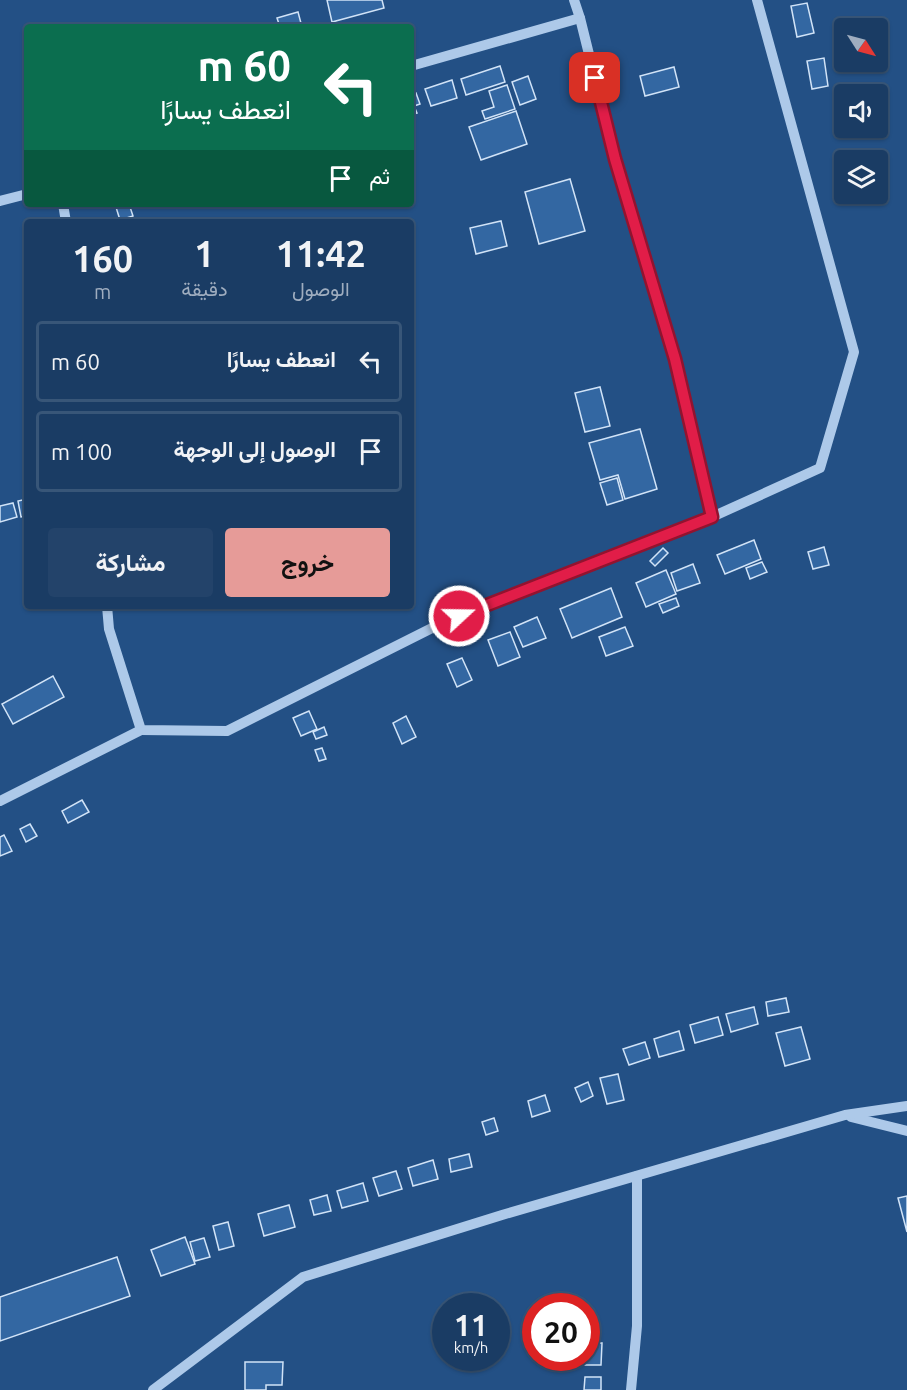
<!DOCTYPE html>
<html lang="ar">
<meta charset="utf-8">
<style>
:root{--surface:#1a3c64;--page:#23436a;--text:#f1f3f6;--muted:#9fadbf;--line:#385678;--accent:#e69b98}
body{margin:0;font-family:Ubuntu,Vazirmatn,sans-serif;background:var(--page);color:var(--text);direction:rtl;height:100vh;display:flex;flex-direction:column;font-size:22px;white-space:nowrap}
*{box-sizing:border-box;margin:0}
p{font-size:20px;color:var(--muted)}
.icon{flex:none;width:33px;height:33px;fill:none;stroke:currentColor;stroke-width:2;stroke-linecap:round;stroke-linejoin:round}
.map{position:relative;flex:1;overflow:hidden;direction:ltr}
.side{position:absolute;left:24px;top:219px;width:390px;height:390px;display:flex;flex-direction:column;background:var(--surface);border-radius:6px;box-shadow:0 2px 4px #0004,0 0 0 2px var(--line);direction:rtl}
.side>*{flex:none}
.banner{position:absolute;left:24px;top:24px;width:390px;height:183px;border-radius:6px;box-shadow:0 2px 4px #0004,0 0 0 2px var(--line);direction:rtl;background:#0b6e4f;color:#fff;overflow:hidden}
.needle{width:39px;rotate:126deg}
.controls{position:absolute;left:834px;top:18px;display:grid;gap:12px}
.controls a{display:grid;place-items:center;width:54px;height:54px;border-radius:6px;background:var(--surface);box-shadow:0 2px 4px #0004,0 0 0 2px var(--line);font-size:30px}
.speed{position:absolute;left:432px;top:1293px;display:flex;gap:12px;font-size:30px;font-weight:700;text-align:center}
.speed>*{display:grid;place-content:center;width:78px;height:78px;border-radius:50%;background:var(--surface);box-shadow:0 2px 4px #0004,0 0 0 2px var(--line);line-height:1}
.speed small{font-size:15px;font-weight:400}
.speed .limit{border:9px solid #d22;background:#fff;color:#111}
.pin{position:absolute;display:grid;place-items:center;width:51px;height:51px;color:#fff;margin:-26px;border-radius:12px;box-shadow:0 3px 9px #0006}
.me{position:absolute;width:66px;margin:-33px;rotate:69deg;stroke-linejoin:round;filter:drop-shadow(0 0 4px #0008)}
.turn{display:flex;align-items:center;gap:21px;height:126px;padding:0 24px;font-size:27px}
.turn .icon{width:78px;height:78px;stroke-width:2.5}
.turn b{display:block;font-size:42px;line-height:51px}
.then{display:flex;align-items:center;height:57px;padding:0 24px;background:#0003;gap:12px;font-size:22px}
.eta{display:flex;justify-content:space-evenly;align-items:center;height:102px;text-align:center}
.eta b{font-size:36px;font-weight:700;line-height:42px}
.primary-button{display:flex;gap:12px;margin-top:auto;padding:12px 24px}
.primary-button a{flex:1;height:69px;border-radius:6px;background:var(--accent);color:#111;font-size:24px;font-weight:700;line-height:69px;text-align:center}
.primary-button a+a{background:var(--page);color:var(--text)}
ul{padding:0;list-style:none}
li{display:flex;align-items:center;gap:18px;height:81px;margin:0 12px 9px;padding:0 12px;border:3px solid var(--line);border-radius:6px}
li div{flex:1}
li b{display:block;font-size:22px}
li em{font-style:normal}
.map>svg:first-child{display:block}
</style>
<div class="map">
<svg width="907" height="1390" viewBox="0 0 907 1390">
<rect width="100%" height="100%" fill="#235085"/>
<g fill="#3367a2" stroke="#d1e3f7" stroke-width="1.5">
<path d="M 327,0 L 382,0 L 384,8 L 332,22 Z"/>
<path d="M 807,3 L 814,33 L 797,37 L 791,6 Z"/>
<path d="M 298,12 L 302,27 L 280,27 L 277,18 Z"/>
<path d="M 824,58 L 828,86 L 812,89 L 807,61 Z"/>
<path d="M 500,66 L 505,82 L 466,95 L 461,79 Z"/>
<path d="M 674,67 L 679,87 L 645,96 L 640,76 Z"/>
<path d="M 528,76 L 536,99 L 520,105 L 512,82 Z"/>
<path d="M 452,80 L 457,98 L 431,106 L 425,89 Z"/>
<path d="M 507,85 L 515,109 L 485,119 L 482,111 L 494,107 L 489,91 Z"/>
<path d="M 416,93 L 420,104 L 414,106 L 417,113 L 411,115 L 411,95 Z"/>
<path d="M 516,111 L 527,144 L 481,160 L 469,127 Z"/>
<path d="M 570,179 L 585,231 L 539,244 L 525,192 Z"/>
<path d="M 115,204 L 129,204 L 133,216 L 120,220 Z"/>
<path d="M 501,221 L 507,246 L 476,254 L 470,228 Z"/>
<path d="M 600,387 L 610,426 L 585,432 L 575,393 Z"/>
<path d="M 640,429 L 657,489 L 625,499 L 618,475 L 600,480 L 589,443 Z"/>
<path d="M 617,478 L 623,500 L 607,505 L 600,483 Z"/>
<path d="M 27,499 L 27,516 L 21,517 L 18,501 Z"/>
<path d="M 13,503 L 17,517 L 0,522 L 0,506 Z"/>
<path d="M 754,540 L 761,559 L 725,574 L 717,555 Z"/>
<path d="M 824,547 L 829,565 L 813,569 L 808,552 Z"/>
<path d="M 663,548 L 668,553 L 655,566 L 650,561 Z"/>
<path d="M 762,562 L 767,572 L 750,579 L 746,568 Z"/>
<path d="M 693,564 L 700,583 L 677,591 L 671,573 Z"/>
<path d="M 666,570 L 676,594 L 646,607 L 636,583 Z"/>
<path d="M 611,588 L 622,617 L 572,638 L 560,609 Z"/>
<path d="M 676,598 L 679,606 L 663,613 L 659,604 Z"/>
<path d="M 537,617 L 546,638 L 523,647 L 514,627 Z"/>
<path d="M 625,627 L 633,646 L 606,656 L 599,637 Z"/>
<path d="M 510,632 L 520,657 L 498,666 L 488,640 Z"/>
<path d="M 462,658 L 472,680 L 457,687 L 447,664 Z"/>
<path d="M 53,676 L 64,697 L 13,724 L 2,704 Z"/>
<path d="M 309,711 L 317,729 L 301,736 L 293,718 Z"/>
<path d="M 406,716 L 416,737 L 402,744 L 393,723 Z"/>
<path d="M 324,727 L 327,735 L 316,739 L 313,732 Z"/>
<path d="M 322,748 L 326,759 L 319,761 L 315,750 Z"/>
<path d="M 82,800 L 89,812 L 68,823 L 62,811 Z"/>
<path d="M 30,824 L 37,836 L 26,842 L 20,829 Z"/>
<path d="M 4,835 L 12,851 L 0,856 L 0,837 Z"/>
<path d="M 786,998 L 789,1012 L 768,1016 L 766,1002 Z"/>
<path d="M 754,1007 L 758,1024 L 731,1032 L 726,1014 Z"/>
<path d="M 718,1017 L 723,1035 L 695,1043 L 690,1025 Z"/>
<path d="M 801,1027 L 810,1059 L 785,1066 L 776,1033 Z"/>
<path d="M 679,1031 L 684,1050 L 659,1057 L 654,1039 Z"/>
<path d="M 645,1042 L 650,1058 L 629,1065 L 623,1049 Z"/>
<path d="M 618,1074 L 624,1100 L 607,1104 L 600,1078 Z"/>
<path d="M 588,1082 L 593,1096 L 581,1102 L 575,1088 Z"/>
<path d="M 545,1095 L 550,1111 L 532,1117 L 528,1101 Z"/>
<path d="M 494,1118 L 498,1131 L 486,1135 L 482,1122 Z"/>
<path d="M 469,1154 L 472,1167 L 451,1172 L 449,1159 Z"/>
<path d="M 433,1160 L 438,1179 L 413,1186 L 408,1168 Z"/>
<path d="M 396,1171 L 402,1189 L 379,1196 L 373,1178 Z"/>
<path d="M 363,1183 L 368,1201 L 342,1208 L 337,1191 Z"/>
<path d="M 327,1195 L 331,1211 L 314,1215 L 310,1200 Z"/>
<path d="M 907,1196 L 907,1232 L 898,1198 Z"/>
<path d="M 289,1205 L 295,1227 L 264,1236 L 258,1214 Z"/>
<path d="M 228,1222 L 234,1246 L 219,1250 L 213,1226 Z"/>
<path d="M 185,1237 L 195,1264 L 161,1276 L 151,1250 Z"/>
<path d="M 204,1238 L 210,1257 L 195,1261 L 190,1242 Z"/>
<path d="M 117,1257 L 130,1296 L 0,1341 L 0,1297 Z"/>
<path d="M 586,1343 L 602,1343 L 601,1365 L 585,1365 Z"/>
<path d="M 245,1362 L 283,1362 L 282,1385 L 266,1385 L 266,1390 L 245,1390 Z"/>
<path d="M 585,1377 L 601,1377 L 601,1390 L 584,1390 Z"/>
</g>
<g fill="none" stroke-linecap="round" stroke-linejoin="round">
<g stroke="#adc9e9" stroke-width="10">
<path d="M 574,0 L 580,18 L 615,159 L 675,359 L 712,517 L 820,468 L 854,352 L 757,0"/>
<path d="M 411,66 L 580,18"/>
<path d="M 0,201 L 27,194"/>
<path d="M 63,204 L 66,222"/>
<path d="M 107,606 L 109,629 L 141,730 L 227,731 L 438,625 L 712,517"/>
<path d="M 0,801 L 141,730"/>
<path d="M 851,1117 L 907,1131"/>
<path d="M 153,1390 L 303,1277 L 502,1215 L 845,1115 L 907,1106"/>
<path d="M 631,1390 L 637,1326 L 637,1176"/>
</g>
</g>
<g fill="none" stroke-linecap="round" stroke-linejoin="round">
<defs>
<path id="route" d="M 459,616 L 712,517 L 675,359 L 615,159 L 595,78"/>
</defs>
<use href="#route" stroke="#92132f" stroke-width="15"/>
<use href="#route" stroke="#e11d48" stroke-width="10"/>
</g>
</svg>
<div class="controls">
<a><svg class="needle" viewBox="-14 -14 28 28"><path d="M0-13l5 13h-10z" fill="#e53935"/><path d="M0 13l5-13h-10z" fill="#9fadbf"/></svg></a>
<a><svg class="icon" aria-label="sound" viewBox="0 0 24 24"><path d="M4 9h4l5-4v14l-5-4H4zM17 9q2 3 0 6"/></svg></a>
<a><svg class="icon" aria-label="layers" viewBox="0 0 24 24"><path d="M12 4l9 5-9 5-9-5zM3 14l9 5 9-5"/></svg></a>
</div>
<div class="speed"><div>11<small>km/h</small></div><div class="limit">20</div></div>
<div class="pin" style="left:595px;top:78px;background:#d93025"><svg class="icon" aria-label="arrive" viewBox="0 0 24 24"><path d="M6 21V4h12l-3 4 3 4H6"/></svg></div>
<svg class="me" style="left:459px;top:616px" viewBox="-20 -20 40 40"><circle r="17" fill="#e11d48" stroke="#fff" stroke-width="3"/><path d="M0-11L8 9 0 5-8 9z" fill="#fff"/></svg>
<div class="banner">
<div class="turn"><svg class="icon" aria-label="left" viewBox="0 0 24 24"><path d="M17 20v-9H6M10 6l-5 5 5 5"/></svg><div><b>60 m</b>انعطف يسارًا</div></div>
<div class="then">ثم<svg class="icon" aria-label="arrive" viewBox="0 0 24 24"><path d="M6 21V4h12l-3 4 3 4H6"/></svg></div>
</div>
<section class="side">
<div class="eta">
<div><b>11:42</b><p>الوصول</p></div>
<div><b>1</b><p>دقيقة</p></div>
<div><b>160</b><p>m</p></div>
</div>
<ul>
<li><svg class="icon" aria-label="left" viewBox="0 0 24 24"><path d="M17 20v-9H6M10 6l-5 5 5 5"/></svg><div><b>انعطف يسارًا</b></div><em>60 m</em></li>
<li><svg class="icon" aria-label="arrive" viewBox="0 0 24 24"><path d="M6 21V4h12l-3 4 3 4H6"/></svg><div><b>الوصول إلى الوجهة</b></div><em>100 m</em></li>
</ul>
<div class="primary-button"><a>خروج</a><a>مشاركة</a></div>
</section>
</div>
